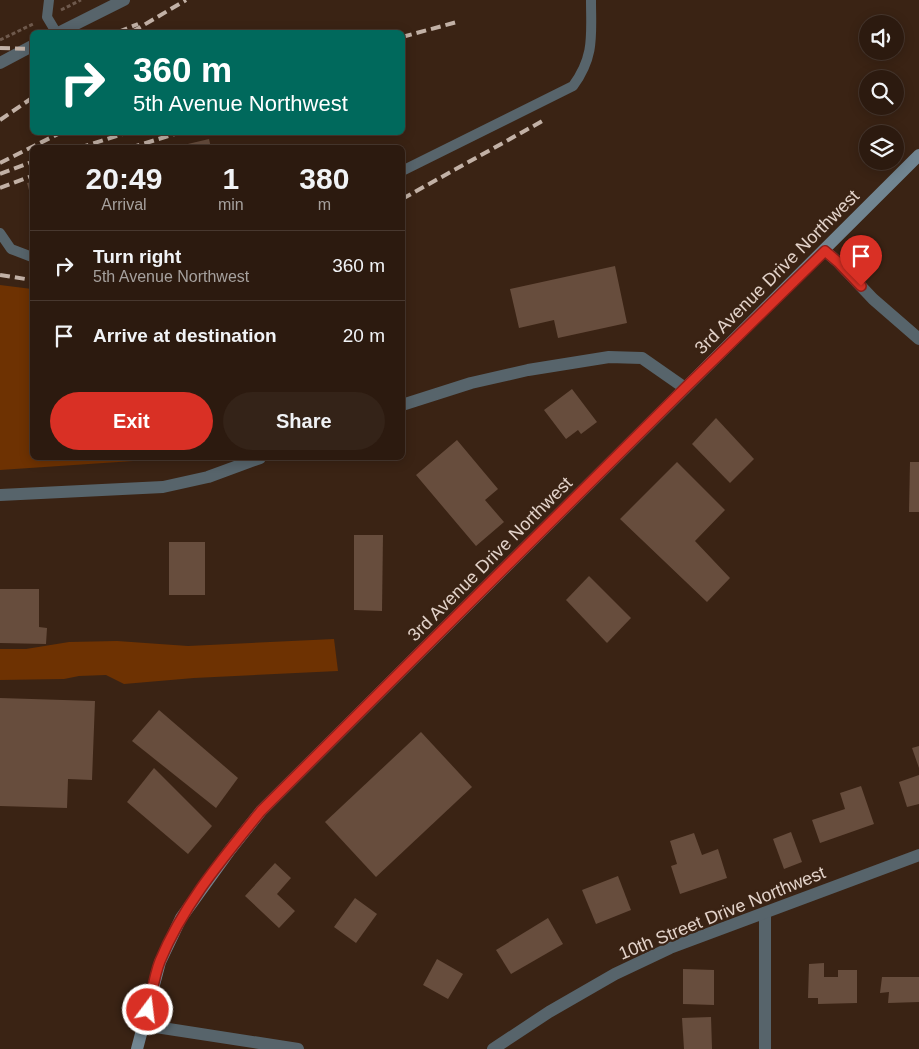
<!DOCTYPE html>
<style>
:root{--surface:#2c1a0f;--page:#342318;--text:#f1f3f6;--muted:#a6a19e;--line:#48382f;--accent:#d93025}
body{margin:0;font-family:Arial,sans-serif;background:var(--page);color:var(--text);height:100vh;display:flex;flex-direction:column;font-size:19px;white-space:nowrap}
*{box-sizing:border-box;margin:0}
p{font-size:16px;color:var(--muted)}
.icon{flex:none;width:28px;height:28px;fill:none;stroke:currentColor;stroke-width:2;stroke-linecap:round;stroke-linejoin:round}
.map{position:relative;flex:1;overflow:hidden}
.drawer{position:absolute;left:30px;top:145px;width:375px;height:315px;display:flex;flex-direction:column;background:var(--surface);border-radius:8px;box-shadow:0 2px 12px #0003,0 0 0 1px var(--line)}
.drawer>*{flex:none}
.top-card{position:absolute;left:30px;top:30px;width:375px;height:105px;border-radius:8px;box-shadow:0 2px 12px #0003,0 0 0 1px var(--line);background:#00695c;color:#fff;overflow:hidden}
.tools{position:absolute;left:859px;top:15px;display:grid;gap:10px}
.tools a{display:grid;place-items:center;width:45px;height:45px;border-radius:50%;background:var(--surface);box-shadow:0 2px 12px #0003,0 0 0 1px var(--line);font-size:25px}
.pin{position:absolute;display:grid;place-items:center;width:42px;height:42px;color:#fff;margin:-51px -21px;border-radius:50% 50% 50% 0;rotate:-45deg;box-shadow:0 0 5px #0007}
.pin .icon{rotate:45deg}
.me{position:absolute;width:55px;margin:-28px;rotate:15deg;stroke-linejoin:round;filter:drop-shadow(0 0 4px #0008)}
.turn{display:flex;align-items:center;gap:18px;height:105px;padding:0 20px;font-size:22px}
.turn .icon{width:65px;height:65px;stroke-width:2.5}
.turn b{display:block;font-size:35px;line-height:42px}
.eta{display:flex;justify-content:space-evenly;align-items:center;height:85px;text-align:center}
.eta b{font-size:30px;font-weight:700;line-height:35px}
.action{display:flex;gap:10px;margin-top:auto;padding:10px 20px}
.action a{flex:1;height:58px;border-radius:30px;background:var(--accent);color:#fff;font-size:20px;font-weight:700;line-height:58px;text-align:center}
.action a+a{background:var(--page);color:var(--text)}
ul{padding:0;list-style:none}
li{display:flex;align-items:center;gap:15px;height:70px;padding:0 20px;border-top:1px solid var(--line)}
li div{flex:1}
li b{display:block;font-size:19px}
li em{font-style:normal}
.map>svg:first-child{display:block}
</style>
<div class="map">
<svg width="919" height="1049" viewBox="0 0 919 1049">
<rect width="100%" height="100%" fill="#3a2314"/>
<g fill="#6e3202">
<path d="M 0,285 L 32,289 L 32,458 L 162,458 L 163,459 L 0,470 Z"/>
<path d="M 334,639 L 338,671 L 194,678 L 124,684 L 106,675 L 79,676 L 64,679 L 0,680 L 0,649 L 26,649 L 69,642 L 117,641 L 188,646 Z"/>
</g>
<g fill="#674d3d">
<path d="M 209,139 L 211,148 L 175,148 L 175,147 Z"/>
<path d="M 32,182 L 32,201 L 27,183 Z"/>
<path d="M 615,266 L 627,323 L 558,338 L 554,320 L 519,328 L 510,289 Z"/>
<path d="M 572,389 L 597,422 L 581,434 L 578,430 L 566,439 L 544,410 Z"/>
<path d="M 716,418 L 754,459 L 730,483 L 692,444 Z"/>
<path d="M 457,440 L 498,489 L 485,500 L 504,522 L 476,546 L 416,475 Z"/>
<path d="M 677,462 L 725,510 L 695,541 L 730,578 L 707,602 L 620,519 Z"/>
<path d="M 910,462 L 919,462 L 919,512 L 909,512 Z"/>
<path d="M 354,535 L 383,535 L 382,611 L 354,610 Z"/>
<rect x="169" y="542" width="36" height="53"/>
<path d="M 589,576 L 631,618 L 607,643 L 566,600 Z"/>
<path d="M 0,589 L 39,589 L 39,627 L 47,628 L 46,644 L 0,643 Z"/>
<path d="M 0,698 L 95,701 L 92,780 L 68,779 L 67,808 L 0,806 Z"/>
<path d="M 159,710 L 238,778 L 216,808 L 132,741 Z"/>
<path d="M 421,732 L 472,787 L 376,877 L 325,822 Z"/>
<path d="M 919,746 L 919,768 L 912,748 Z"/>
<path d="M 154,768 L 212,826 L 188,854 L 127,802 Z"/>
<path d="M 919,775 L 919,804 L 907,807 L 899,782 Z"/>
<path d="M 861,786 L 874,824 L 820,843 L 812,820 L 845,809 L 840,793 Z"/>
<path d="M 791,832 L 802,862 L 784,869 L 773,839 Z"/>
<path d="M 694,833 L 702,855 L 718,849 L 727,878 L 680,894 L 671,866 L 677,864 L 670,841 Z"/>
<path d="M 275,863 L 291,878 L 277,894 L 295,911 L 279,928 L 245,896 Z"/>
<path d="M 618,876 L 631,910 L 596,924 L 582,890 Z"/>
<path d="M 355,898 L 377,914 L 356,943 L 334,927 Z"/>
<path d="M 548,918 L 563,944 L 511,974 L 496,950 Z"/>
<path d="M 437,959 L 463,974 L 448,999 L 423,985 Z"/>
<path d="M 824,963 L 824,977 L 838,977 L 838,970 L 857,970 L 857,1003 L 818,1004 L 818,998 L 808,998 L 809,964 Z"/>
<path d="M 683,969 L 714,970 L 714,1005 L 683,1004 Z"/>
<path d="M 882,977 L 919,977 L 919,1002 L 888,1003 L 889,992 L 880,993 Z"/>
<path d="M 711,1017 L 712,1049 L 684,1049 L 682,1018 Z"/>
</g>
<g fill="none" stroke-linecap="round" stroke-linejoin="round">
<g stroke="#6e594c" stroke-width="3" stroke-dasharray="4 2.5" stroke-linecap="butt">
<path d="M 61,10 L 81,0"/>
<path d="M 0,40 L 35,23"/>
</g>
<g stroke="#57646b" stroke-width="10">
<path d="M 49,0 L 47,17 L 56,32"/>
<path d="M 402,171 L 573,86 C 595,56 591,35 591,0"/>
<path d="M 0,233 L 11,249 L 32,257"/>
</g>
<g stroke="#57646b" stroke-width="12">
<path d="M 825,251 L 838,262 L 873,299 L 919,339"/>
<path d="M 402,405 L 471,383 L 528,370 L 609,357 L 642,358 L 685,388"/>
<path d="M 0,495 L 163,487 L 208,477 L 260,458"/>
<path d="M 765,913 L 765,1049"/>
<path d="M 143,1025 L 298,1049"/>
<path d="M 493,1049 L 549,1012 L 615,974 L 670,948 L 919,855"/>
</g>
<g stroke="#57646b" stroke-width="12">
<path d="M 60,32 L 124,0"/>
<path d="M 0,63 L 32,46"/>
</g>
<path stroke="#718591" stroke-width="12" d="M 137,1049 L 160,962 L 181,918 L 230,850 L 261,811 L 919,155"/>
<g stroke="#c2b1a6" stroke-width="4" stroke-dasharray="10 5" stroke-linecap="butt">
<path d="M 118,32 L 138,24"/>
<path d="M 132,32 L 186,0"/>
<path d="M 402,37 L 457,22"/>
<path d="M 0,48 L 32,49"/>
<path d="M 0,120 L 32,98"/>
<path d="M 79,148 L 129,132"/>
<path d="M 130,148 L 181,132"/>
<path d="M 0,163 L 62,132"/>
<path d="M 0,174 L 32,162"/>
<path d="M 0,188 L 32,176"/>
<path d="M 402,199 L 546,119"/>
<path d="M 0,275 L 32,280"/>
</g>
</g>
<g fill="none" stroke-linecap="round" stroke-linejoin="round">
<defs>
<path id="route" d="M 148,1010 C 152,994 154,976 160,961 C 183,905 223,858 261,811 L 685,388 L 825,251 L 838,262 L 861,286"/>
</defs>
<use href="#route" stroke="#8d1f18" stroke-width="12"/>
<use href="#route" stroke="#d93025" stroke-width="9"/>
</g>
<g text-anchor="middle" stroke-width="4.5" stroke-linejoin="round" paint-order="stroke">
<g font-size="18" fill="#e3d3ca" stroke="#3a2314">
<text transform="translate(777 272) rotate(-45)" y="6">3rd Avenue Drive Northwest</text>
<text transform="translate(490 559) rotate(-45)" y="6">3rd Avenue Drive Northwest</text>
<text transform="translate(722 913) rotate(-22)" y="6">10th Street Drive Northwest</text>
</g>
</g>
</svg>
<div class="tools">
<a><svg class="icon" aria-label="sound" viewBox="0 0 24 24"><path d="M4 9h4l5-4v14l-5-4H4zM17 9q2 3 0 6"/></svg></a>
<a><svg class="icon" aria-label="search" viewBox="0 0 24 24"><circle cx="10" cy="10" r="6"/><path d="M15 15l6 6"/></svg></a>
<a><svg class="icon" aria-label="layers" viewBox="0 0 24 24"><path d="M12 4l9 5-9 5-9-5zM3 14l9 5 9-5"/></svg></a>
</div>
<div class="pin" style="left:861px;top:286px;background:#d93025"><svg class="icon" aria-label="arrive" viewBox="0 0 24 24"><path d="M6 21V4h12l-3 4 3 4H6"/></svg></div>
<svg class="me" style="left:148px;top:1010px" viewBox="-20 -20 40 40"><circle r="17" fill="#d93025" stroke="#fff" stroke-width="3"/><path d="M0-11L8 9 0 5-8 9z" fill="#fff"/></svg>
<div class="top-card">
<div class="turn"><svg class="icon" aria-label="right" viewBox="0 0 24 24"><path d="M7 20v-9h11M14 6l5 5-5 5"/></svg><div><b>360 m</b>5th Avenue Northwest</div></div>
</div>
<section class="drawer">
<div class="eta">
<div><b>20:49</b><p>Arrival</p></div>
<div><b>1</b><p>min</p></div>
<div><b>380</b><p>m</p></div>
</div>
<ul>
<li><svg class="icon" aria-label="right" viewBox="0 0 24 24"><path d="M7 20v-9h11M14 6l5 5-5 5"/></svg><div><b>Turn right</b><p>5th Avenue Northwest</p></div><em>360 m</em></li>
<li><svg class="icon" aria-label="arrive" viewBox="0 0 24 24"><path d="M6 21V4h12l-3 4 3 4H6"/></svg><div><b>Arrive at destination</b></div><em>20 m</em></li>
</ul>
<div class="action"><a>Exit</a><a>Share</a></div>
</section>
</div>
